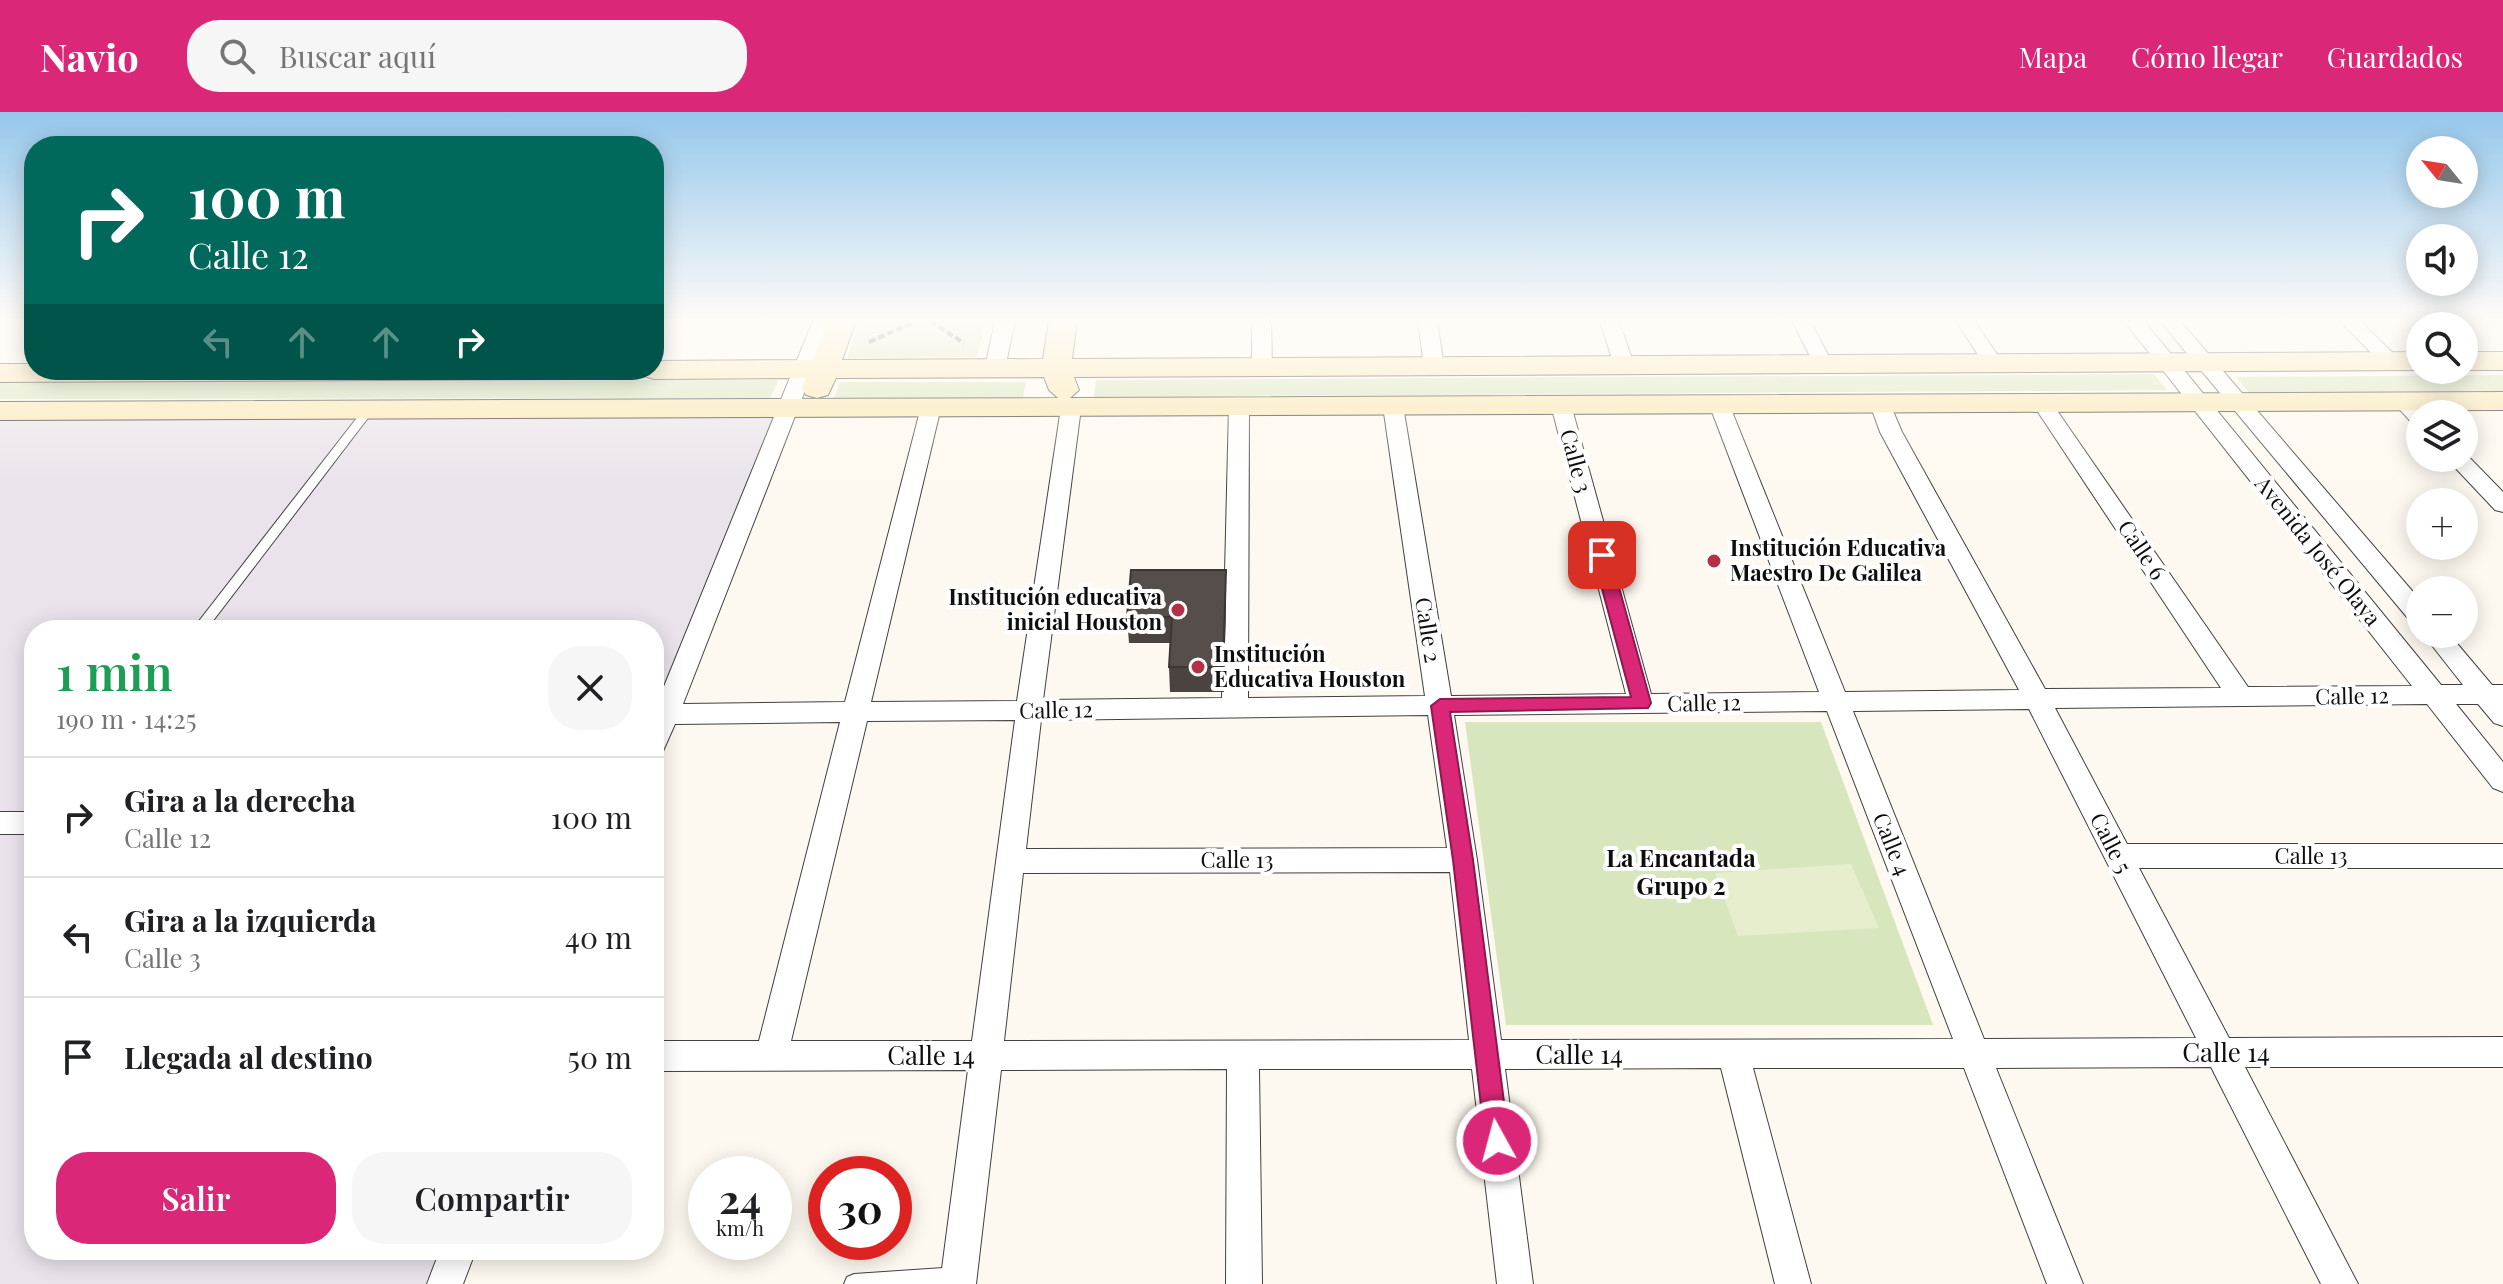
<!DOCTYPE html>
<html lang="es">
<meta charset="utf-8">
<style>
:root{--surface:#fff;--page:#f6f6f6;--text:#202124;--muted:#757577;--line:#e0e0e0;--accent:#db2777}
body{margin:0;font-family:"Playfair Display",serif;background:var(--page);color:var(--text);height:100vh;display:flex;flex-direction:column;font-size:30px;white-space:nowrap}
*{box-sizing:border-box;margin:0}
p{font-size:26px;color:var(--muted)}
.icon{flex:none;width:44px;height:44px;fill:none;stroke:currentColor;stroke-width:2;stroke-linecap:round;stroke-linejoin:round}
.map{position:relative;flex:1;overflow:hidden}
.details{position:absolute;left:24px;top:508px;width:640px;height:640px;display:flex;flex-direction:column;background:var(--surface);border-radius:32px;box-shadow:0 4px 20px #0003}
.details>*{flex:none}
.hud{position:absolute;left:24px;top:24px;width:640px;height:244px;border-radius:32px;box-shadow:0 4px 20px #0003;background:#00695c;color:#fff;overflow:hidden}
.needle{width:52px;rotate:300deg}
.tools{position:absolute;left:2406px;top:24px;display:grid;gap:16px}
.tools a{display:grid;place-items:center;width:72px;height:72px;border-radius:50%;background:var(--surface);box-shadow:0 4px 20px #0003;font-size:40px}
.speed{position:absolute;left:688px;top:1044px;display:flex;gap:16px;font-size:40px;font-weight:700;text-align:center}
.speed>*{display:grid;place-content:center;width:104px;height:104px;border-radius:50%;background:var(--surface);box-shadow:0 4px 20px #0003;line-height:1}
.speed small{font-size:20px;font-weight:400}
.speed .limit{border:12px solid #d22;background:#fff;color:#111}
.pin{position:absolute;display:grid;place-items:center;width:68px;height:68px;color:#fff;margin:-34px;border-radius:16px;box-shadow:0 4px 12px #0006}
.me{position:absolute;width:88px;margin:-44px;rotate:353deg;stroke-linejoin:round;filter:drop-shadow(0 0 6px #0008)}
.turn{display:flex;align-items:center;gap:28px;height:168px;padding:0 32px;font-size:36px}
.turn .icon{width:104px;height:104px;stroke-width:2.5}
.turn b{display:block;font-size:56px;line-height:68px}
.lanes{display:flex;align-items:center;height:76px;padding:0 32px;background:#0003;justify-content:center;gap:40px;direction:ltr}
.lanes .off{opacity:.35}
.round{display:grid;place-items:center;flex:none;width:84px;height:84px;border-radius:32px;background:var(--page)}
.head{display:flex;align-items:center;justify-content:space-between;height:136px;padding:0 32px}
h1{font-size:48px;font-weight:600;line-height:60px;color:#1e9e55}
.button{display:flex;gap:16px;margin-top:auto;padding:16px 32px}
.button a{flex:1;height:92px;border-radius:32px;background:var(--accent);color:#fff;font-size:32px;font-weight:600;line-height:92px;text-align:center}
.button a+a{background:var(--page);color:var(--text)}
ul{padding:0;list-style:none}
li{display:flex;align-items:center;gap:24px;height:120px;padding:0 32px;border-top:2px solid var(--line)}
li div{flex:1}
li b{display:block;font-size:30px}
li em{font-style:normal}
header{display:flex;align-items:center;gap:48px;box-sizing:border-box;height:112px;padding:0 40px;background:var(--accent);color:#fff}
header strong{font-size:38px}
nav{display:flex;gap:44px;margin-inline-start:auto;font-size:28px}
.search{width:560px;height:72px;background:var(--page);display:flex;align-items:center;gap:20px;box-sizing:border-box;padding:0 28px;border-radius:32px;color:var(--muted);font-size:30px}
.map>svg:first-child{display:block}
</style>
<header>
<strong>Navio</strong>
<div class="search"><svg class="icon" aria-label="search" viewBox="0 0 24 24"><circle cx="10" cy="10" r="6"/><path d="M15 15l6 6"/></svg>Buscar aquí</div>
<nav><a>Mapa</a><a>Cómo llegar</a><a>Guardados</a></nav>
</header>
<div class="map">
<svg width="2503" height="1172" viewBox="0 0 2503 1172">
<rect width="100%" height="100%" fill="#fef9f0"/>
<path fill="#eae3ec" d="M 787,302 L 654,650 L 654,518 L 34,518 L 34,1138 L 467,1138 L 454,1172 L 0,1172 L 0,306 Z"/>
<g fill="#d7e6bc">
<path d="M 860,209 L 985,209 L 977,245 L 847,246 Z"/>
<path d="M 2154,262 L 2167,278 L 1094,285 L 1096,268 Z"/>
<path d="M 2503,263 L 2503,279 L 2249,281 L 2236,265 Z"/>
<path d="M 778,268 L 770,286 L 0,287 L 0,269 Z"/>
<path d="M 840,270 L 1026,270 L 1023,286 L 834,286 Z"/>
<path d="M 1465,610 L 1821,610 L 1933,913 L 1506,913 Z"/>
</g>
<path fill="#e7eecd" d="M 1851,752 L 1879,816 L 1738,824 L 1715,761 Z"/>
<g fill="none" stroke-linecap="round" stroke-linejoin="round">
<defs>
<g id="lane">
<path d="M 367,297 L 373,300 L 371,302 L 206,518 L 192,518 L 363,298 Z"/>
<path d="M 958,1155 L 965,1158 L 968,1165 L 965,1172 L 844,1172 L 847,1165 L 854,1162 Z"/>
</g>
<g id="street">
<path d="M 813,209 L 832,209 L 683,592 L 845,590 L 921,295 L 931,289 L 941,295 L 871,590 L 1017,589 L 1061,296 L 1071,290 L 1081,296 L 1043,588 L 1222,586 L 1229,294 L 1239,288 L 1249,294 L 1248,586 L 1425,584 L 1383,294 L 1393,288 L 1403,294 L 1451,584 L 1626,582 L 1551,293 L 1561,287 L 1571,293 L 1651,582 L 1819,580 L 1709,292 L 1719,286 L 1729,292 L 1845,580 L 2019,578 L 1880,320 L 1870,292 L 1880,286 L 1890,292 L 1902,320 L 2045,577 L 2221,576 L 2032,291 L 2042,285 L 2049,287 L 2248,575 L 2412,574 L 2124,209 L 2144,209 L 2441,573 L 2463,573 L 2423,522 L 2449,522 L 2492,573 L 2503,573 L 2503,614 L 2494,611 L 2478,592 L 2456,592 L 2503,650 L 2503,680 L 2493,676 L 2427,592 L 2055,596 L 2127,732 L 2503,732 L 2503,756 L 2139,756 L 2229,926 L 2503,925 L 2503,955 L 2245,955 L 2358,1172 L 2321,1172 L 2211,955 L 1996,956 L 2083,1172 L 2047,1172 L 1964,956 L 1753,956 L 1811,1172 L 1775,1172 L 1721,956 L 1505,957 L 1533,1172 L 1497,1172 L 1472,957 L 1259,957 L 1262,1172 L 1226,1172 L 1227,957 L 1001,958 L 976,1172 L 940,1172 L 968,958 L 654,959 L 654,929 L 759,929 L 840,610 L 675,612 L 663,639 L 654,642 L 654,599 ZM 2029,597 L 2196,926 L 1984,927 L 1853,599 ZM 1827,599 L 1953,927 L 1501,928 L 1477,748 L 1454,603 ZM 1428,603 L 1447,736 L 1026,737 L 1041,608 ZM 1015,608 L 972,929 L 791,929 L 867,609 ZM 1450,760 L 1469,928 L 1004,929 L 1023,761 Z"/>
<path d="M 995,209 L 1015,209 L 1005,256 L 995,262 L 985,256 Z"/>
<path d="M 1252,209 L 1271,209 L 1272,255 L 1269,259 L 1262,261 L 1252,255 Z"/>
<path d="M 1418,209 L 1437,209 L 1444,254 L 1441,258 L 1434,260 L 1424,254 Z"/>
<path d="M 1600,209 L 1619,209 L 1634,253 L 1631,257 L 1617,257 L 1614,253 Z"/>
<path d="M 1792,209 L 1810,209 L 1833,252 L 1830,256 L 1816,256 Z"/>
<path d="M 1956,209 L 1974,209 L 2003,251 L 2000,255 L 1986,255 Z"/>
<path d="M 2160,209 L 2180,209 L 2420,488 L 2420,512 L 2411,510 Z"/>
<path d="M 2340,209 L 2360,209 L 2397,245 L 2400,249 L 2397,253 L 2383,253 Z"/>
<path d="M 2402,283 L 2409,285 L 2426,302 L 2420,302 L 2420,314 L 2413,312 L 2392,289 Z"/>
<path d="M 2465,341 L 2503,380 L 2503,400 L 2495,398 L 2446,346 L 2464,346 Z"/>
<rect x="0" y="700" width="34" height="22"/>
<path d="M 440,1138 L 476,1138 L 463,1172 L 427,1172 Z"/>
</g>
<g id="secondary">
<path d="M 828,209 L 856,209 L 842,248 L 1043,247 L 1049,209 L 1077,209 L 1072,247 L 2420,240 L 2420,258 L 1074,265 L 1079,278 L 1070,286 L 2503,280 L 2503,298 L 0,308 L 0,290 L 1058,286 L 1049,278 L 1044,265 L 836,266 L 828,283 L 817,286 L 806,283 L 802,277 L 806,266 L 654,267 L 644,264 L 639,258 L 654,258 L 654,249 L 813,248 Z"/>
<rect x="2464" y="240" width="39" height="18"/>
<path d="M 0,252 L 34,252 L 34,258 L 587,258 L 582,264 L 572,267 L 0,270 Z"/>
</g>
</defs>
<use href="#lane" stroke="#414141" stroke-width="2"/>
<use href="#street" stroke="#414141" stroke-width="2"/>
<use href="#secondary" stroke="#303030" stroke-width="2"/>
<g stroke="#303030" stroke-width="4" stroke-dasharray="7 3" stroke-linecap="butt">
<path d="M 930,209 L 964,231"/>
<path d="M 869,230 L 916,209"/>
</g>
<use href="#lane" fill="#fff" fill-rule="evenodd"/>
<use href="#street" fill="#fff" fill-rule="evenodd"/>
<use href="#secondary" fill="#f9e7b0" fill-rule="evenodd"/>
</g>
<path fill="#4a4340" d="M 1226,483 L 1224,580 L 1170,580 L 1169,555 L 1170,531 L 1129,531 L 1127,505 Z"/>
<path fill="#3c3734" d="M 1226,458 L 1226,483 L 1224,580 L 1223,555 Z"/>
<path fill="#564e4b" stroke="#3c3734" stroke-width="2" d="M 1131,458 L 1226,458 L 1223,555 L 1169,555 L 1172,505 L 1127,505 Z"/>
<linearGradient id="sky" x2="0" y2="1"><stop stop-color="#95c7ec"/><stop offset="0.56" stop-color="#fffcf8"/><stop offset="1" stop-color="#fffcf8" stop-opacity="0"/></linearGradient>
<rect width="2503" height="373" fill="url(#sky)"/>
<path fill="#db2777" stroke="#8e194d" stroke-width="2" d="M 1602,438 L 1610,443 L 1651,591 L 1648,596 L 1450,600 L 1473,748 L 1509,1029 L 1506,1037 L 1497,1040 L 1489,1037 L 1485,1029 L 1453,748 L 1431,594 L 1440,587 L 1631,585 L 1593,443 Z"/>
<g fill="#b43047" stroke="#fff" stroke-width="3">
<circle cx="1714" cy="449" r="8"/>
<circle cx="1178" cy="498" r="8"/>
<circle cx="1198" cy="555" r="8"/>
</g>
<g text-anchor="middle" stroke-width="8" stroke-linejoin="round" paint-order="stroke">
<g font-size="22" fill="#0e0e0e" stroke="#fff">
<text transform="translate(1576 349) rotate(75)" y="8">Calle 3</text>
<text transform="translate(2142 438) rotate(56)" y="8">Calle 6</text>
<text transform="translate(2318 439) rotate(51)" y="8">Avenida José Olaya</text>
<text transform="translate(1428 518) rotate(81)" y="8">Calle 2</text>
<text transform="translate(2352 584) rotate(-1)" y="8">Calle 12</text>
<text transform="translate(1704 591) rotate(-1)" y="8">Calle 12</text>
<text transform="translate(1056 598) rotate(-1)" y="8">Calle 12</text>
<text transform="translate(2111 731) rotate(63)" y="8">Calle 5</text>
<text transform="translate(1892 732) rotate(68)" y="8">Calle 4</text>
<text x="2311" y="752">Calle 13</text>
<text x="1237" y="756">Calle 13</text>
</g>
<g font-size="22" font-weight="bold" fill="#0e0e0e" stroke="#fff" text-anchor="start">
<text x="1730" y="444">Institución Educativa<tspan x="1730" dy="25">Maestro De Galilea</tspan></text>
<text x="1162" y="493" text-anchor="end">Institución educativa<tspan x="1162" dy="25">inicial Houston</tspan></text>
<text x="1214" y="550">Institución<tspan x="1214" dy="25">Educativa Houston</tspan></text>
</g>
<g font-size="24" font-weight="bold" fill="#0e0e0e" stroke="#fff">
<text x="1681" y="755">La Encantada<tspan x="1681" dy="28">Grupo 2</tspan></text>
</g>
<g font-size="26" fill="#0e0e0e" stroke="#fff">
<text x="2226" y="950">Calle 14</text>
<text x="1579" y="952">Calle 14</text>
<text x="931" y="953">Calle 14</text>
</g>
</g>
</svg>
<div class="tools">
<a><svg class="needle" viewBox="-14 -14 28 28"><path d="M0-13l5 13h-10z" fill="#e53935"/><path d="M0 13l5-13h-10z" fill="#757577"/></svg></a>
<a><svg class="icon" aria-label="sound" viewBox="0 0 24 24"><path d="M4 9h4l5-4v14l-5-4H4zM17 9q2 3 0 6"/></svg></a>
<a><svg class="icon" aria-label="search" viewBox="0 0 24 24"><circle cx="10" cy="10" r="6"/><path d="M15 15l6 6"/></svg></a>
<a><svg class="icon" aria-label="layers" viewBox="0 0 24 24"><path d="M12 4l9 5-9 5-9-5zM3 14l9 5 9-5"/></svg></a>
<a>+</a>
<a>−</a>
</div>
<div class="speed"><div>24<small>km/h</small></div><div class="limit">30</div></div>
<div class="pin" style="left:1602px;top:443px;background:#d93025"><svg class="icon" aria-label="arrive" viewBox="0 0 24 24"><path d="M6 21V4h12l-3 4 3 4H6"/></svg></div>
<svg class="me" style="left:1497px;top:1029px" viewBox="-20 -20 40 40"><circle r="17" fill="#db2777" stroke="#fff" stroke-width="3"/><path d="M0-11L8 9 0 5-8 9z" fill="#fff"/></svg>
<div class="hud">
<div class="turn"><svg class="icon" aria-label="right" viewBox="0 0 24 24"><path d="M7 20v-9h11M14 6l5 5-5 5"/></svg><div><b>100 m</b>Calle 12</div></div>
<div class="lanes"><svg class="icon off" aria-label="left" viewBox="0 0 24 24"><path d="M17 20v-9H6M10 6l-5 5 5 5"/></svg><svg class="icon off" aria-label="ahead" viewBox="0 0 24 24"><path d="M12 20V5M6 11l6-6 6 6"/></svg><svg class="icon off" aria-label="ahead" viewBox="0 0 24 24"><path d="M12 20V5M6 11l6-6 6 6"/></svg><svg class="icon" aria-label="right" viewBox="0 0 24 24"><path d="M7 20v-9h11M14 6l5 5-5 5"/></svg></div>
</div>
<section class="details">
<div class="head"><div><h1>1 min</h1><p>190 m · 14:25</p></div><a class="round"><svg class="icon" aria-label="close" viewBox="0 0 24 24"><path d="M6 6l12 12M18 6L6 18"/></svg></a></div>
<ul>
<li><svg class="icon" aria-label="right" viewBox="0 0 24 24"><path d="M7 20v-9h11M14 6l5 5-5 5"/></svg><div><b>Gira a la derecha</b><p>Calle 12</p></div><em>100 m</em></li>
<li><svg class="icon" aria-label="left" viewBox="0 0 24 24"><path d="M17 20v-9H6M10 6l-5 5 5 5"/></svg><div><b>Gira a la izquierda</b><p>Calle 3</p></div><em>40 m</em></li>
<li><svg class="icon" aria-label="arrive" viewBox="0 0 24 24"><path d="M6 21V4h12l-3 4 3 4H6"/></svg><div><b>Llegada al destino</b></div><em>50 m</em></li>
</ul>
<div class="button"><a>Salir</a><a>Compartir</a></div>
</section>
</div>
